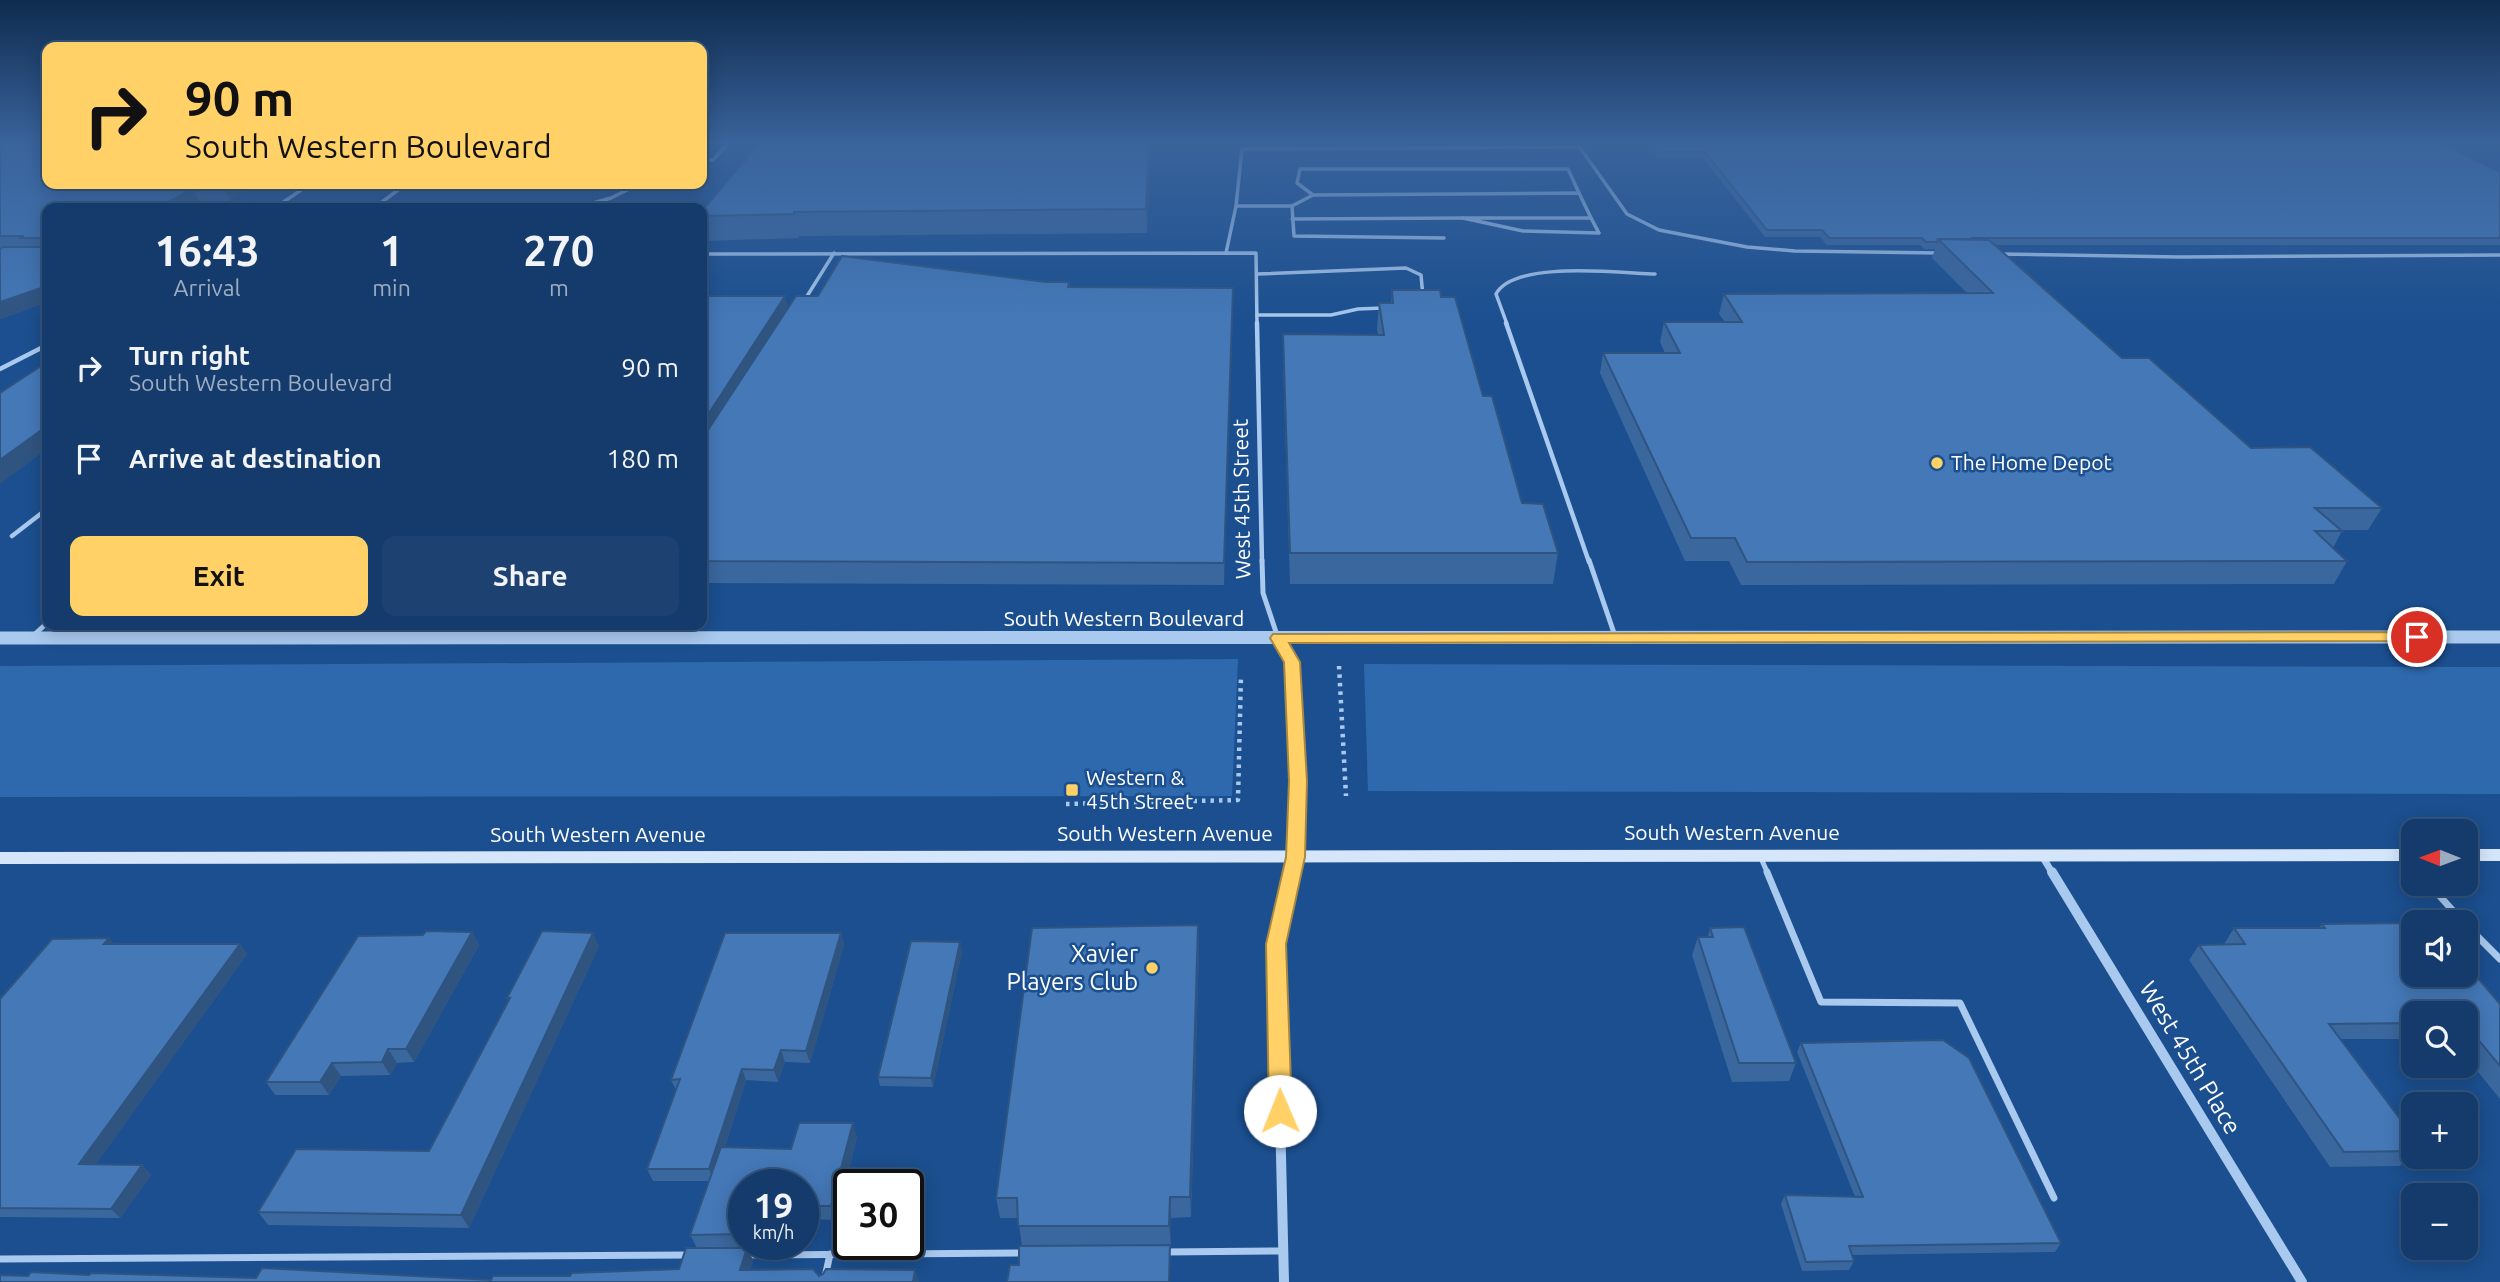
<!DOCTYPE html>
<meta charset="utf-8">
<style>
:root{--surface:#143b6b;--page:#1d4271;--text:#f1f3f6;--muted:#9dadc1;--line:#33557e;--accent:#ffd166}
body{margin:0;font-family:Ubuntu,sans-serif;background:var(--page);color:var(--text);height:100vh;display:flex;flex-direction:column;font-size:26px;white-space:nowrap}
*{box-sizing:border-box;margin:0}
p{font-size:23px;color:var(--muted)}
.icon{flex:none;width:38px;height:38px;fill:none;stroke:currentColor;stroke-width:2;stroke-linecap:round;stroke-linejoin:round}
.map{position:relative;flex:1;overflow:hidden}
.drawer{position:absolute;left:42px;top:203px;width:665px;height:427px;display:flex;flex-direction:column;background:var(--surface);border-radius:14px;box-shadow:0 4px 18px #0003,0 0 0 2px var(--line)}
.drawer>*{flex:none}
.guide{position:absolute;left:42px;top:42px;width:665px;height:147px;border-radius:14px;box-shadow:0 4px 18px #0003,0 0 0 2px var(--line);background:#ffd166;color:#111;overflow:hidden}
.needle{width:46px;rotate:271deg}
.fabs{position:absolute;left:2401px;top:819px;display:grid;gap:14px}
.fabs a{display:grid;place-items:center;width:77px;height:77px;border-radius:14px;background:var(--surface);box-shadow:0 4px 18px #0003,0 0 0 2px var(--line);font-size:35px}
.speed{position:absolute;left:728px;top:1169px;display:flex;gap:14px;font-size:35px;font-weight:700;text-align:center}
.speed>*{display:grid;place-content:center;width:91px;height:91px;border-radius:50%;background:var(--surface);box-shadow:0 4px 18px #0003,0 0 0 2px var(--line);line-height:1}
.speed small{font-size:18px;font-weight:400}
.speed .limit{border:4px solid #111;border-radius:10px;background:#fff;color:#111}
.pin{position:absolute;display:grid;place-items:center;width:60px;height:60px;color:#fff;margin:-30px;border:4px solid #fff;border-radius:50%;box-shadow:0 2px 7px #0007}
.me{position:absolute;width:77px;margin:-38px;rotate:359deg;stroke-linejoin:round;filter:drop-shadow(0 0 5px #0008)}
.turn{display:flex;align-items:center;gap:24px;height:147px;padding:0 28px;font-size:32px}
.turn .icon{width:91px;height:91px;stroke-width:2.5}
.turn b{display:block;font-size:49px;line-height:60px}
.eta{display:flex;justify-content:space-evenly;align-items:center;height:119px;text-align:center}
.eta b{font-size:42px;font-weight:700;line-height:49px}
.action{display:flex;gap:14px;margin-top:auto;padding:14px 28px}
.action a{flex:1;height:80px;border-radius:14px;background:var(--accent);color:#111;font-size:28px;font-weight:700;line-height:80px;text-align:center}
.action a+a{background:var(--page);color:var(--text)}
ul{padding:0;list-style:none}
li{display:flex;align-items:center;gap:21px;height:91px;padding:0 28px}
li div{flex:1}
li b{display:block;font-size:26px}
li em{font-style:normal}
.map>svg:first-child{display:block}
</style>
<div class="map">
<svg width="2500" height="1282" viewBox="0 0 2500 1282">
<rect width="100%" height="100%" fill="#1b4f8f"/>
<g fill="#2e69ad">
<path d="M 1238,659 L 1232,796 L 0,797 L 0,666 Z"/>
<path d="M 1364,664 L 2500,667 L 2500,794 L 1368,791 Z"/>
</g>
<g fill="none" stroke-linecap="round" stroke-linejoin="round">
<g stroke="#a9c9ee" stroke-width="4.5" stroke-dasharray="3.5 5" stroke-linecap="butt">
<path d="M 1339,666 L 1346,796"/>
<path d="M 1066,804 L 1238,800 L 1241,675"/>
</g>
<g stroke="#a9c9ee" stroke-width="3.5">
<path d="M 702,142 L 729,142 L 713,160 L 702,160"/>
<path d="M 1576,142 L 1627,214 L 1659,230 L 1747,247 L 1795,251 L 1940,253"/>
<path d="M 1313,195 L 1297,183 L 1300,169 L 1568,169 L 1579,193"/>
<path d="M 1236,206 L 1242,149 L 1578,147"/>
<path d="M 1292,206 L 1313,195 L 1579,193 L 1591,218"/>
<path d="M 253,208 L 279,205 L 310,184"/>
<path d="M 374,208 L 406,184"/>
<path d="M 575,208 L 611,198 L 639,184"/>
<path d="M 1463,218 L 1591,218 L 1599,233 L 1523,231 Z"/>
<path d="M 1292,219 L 1463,218"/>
<path d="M 1226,253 L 1236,206 L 1292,206 L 1294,236 L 1444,238"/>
<path d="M 702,254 L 1256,253 L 1257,324"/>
<path d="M 1999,254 L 2180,257 L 2500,255"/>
<path d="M 1257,274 L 1406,268 L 1421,275 L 1423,297"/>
<path d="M 804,301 L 834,253"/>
<path d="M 1257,315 L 1331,315 L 1358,309 L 1383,308"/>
<path d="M 1507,324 L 1496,294 C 1514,260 1620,273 1655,274"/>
</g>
<g stroke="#a9c9ee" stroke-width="4.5">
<path d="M 1257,323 L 1262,562"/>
<path d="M 1506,323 L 1589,562"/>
<path d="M 0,369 L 47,345"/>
<path d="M 12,536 L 47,509"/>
</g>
<g stroke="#a9c9ee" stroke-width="5">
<path d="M 1262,560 L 1263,593 L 1277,635"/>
<path d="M 1589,560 L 1615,636"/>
<path d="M 35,634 L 47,623"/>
<path d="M 592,637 L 600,625"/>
<path d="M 1760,856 L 1768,874"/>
<path d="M 2404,856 L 2413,867"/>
</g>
<g stroke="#a9c9ee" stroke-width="7">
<path d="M 1767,872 L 1821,1002 L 1960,1003 L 2054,1198"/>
<path d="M 2429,884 L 2463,922"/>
<path d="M 2466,925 L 2500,959"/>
<path d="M 1165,1252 L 1284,1251"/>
<path d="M 745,1255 L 1026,1253"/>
<path d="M 0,1259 L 690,1255"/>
<path d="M 824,1282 L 830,1254"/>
</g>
<g stroke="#a9c9ee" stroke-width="7">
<path d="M 1279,638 L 1292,662 L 1298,781 L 1295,857 L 1291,874"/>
<path d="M 2042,856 L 2053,874"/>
</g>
<g stroke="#a9c9ee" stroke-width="10">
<path d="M 2052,872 L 2302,1282"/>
<path d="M 1284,1282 L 1276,944 L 1292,872"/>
</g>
<path stroke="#a9c9ee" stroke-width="13" d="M 0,638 L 2500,637"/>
<g fill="#d6e6fa" fill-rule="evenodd">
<path d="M 2413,849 L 2413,861 L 0,864 L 0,852 Z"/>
<rect x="2466" y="849" width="34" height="12"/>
</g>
</g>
<g fill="#3a679d">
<path d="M 0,142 L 257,184 L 230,201 L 199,201 L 187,208 L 47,208 L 47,302 L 0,319 Z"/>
<path d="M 760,142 L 1151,142 L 1147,233 L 799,236 L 799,238 L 704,241 L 702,233 L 702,211 Z"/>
<path d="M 1646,142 L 2439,142 L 2500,172 L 2500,245 L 1995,245 L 2122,358 L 2251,448 L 2382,508 L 2368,530 L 2341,530 L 2342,531 L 2333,548 L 2347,561 L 2334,584 L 1741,585 L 1729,561 L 1685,561 L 1600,373 L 1603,353 L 1665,353 L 1660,342 L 1664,322 L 1725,322 L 1719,314 L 1724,294 L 1967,293 L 1932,258 L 1935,249 L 1924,249 L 1920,245 L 1827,245 L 1820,237 L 1765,237 L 1703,158 L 1658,158 Z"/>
<path d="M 1046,282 L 1069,282 L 1070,287 L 1233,288 L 1224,585 L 702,583 L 702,296 L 788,308 L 818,296 Z"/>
<path d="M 1392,290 L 1441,297 L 1483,396 L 1522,503 L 1558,553 L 1553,584 L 1290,584 L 1283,362 L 1283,334 L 1378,335 L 1377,329 L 1379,303 L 1391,303 Z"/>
<path d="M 2322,924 L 2500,1004 L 2500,1099 L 2466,1057 L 2466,1013 L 2413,1013 L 2413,1039 L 2340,1039 L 2412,1135 L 2407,1141 L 2413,1151 L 2400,1166 L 2330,1167 L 2189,960 L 2199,945 L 2224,944 L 2234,928 L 2319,928 Z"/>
<path d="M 1198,925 L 1199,945 L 1191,1217 L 1171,1218 L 1171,1246 L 1170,1246 L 1170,1282 L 1007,1282 L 1019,1265 L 1022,1246 L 1018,1218 L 1000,1218 L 996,1198 Z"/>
<path d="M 1710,928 L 1796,1063 L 1789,1081 L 1732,1082 L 1692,955 L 1698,937 L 1708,937 Z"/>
<path d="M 472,932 L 479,945 L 414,1062 L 397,1063 L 390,1075 L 341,1076 L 329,1095 L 275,1095 L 266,1082 L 423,935 Z"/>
<path d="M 841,933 L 844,945 L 810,1063 L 785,1062 L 778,1082 L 746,1080 L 725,1147 L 791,1149 L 857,1137 L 836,1220 L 803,1219 L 803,1185 L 744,1185 L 744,1244 L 758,1244 L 756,1248 L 747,1248 L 753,1260 L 750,1270 L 919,1282 L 0,1282 L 28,1276 L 89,1275 L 256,1278 L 491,1280 L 570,1276 L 679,1269 L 697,1248 L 690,1235 L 709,1181 L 653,1181 L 647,1169 L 676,1090 L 671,1080 Z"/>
<path d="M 109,938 L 114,944 L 240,944 L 247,954 L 95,1165 L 142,1165 L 151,1175 L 120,1218 L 0,1217 L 0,999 Z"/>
<path d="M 599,946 L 469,1228 L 268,1225 L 258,1212 L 429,1151 L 509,1000 L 507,998 Z"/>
<path d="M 962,951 L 933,1087 L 880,1086 L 878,1077 Z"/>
<path d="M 1801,1043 L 2061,1243 L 2055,1252 L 1852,1255 L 1854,1261 L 1849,1270 L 1802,1271 L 1781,1204 L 1785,1195 L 1855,1197 L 1797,1052 Z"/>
</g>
<g fill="#305480">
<path d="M 1149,142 L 1151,142 L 1147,233 L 1146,209 Z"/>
<path d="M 231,184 L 257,184 L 230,201 L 224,188 Z"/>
<path d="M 193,188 L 199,201 L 187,208 L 158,208 Z"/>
<path d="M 46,286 L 47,288 L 47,302 L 0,319 L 0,302 Z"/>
<path d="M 1233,288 L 1233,307 L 1224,585 L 1224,563 Z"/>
<path d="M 785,296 L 790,315 L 702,454 L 702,424 Z"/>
<path d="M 47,426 L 47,449 L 0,484 L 0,460 Z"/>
<path d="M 1198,925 L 1199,945 L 1191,1217 L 1190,1197 Z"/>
<path d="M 472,932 L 479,945 L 414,1062 L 406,1049 Z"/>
<path d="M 593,933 L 599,946 L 469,1228 L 461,1215 Z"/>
<path d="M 841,933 L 844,945 L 810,1063 L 806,1051 Z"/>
<path d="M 109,938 L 117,948 L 104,944 Z"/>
<path d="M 960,942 L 962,951 L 933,1087 L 931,1078 Z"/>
<path d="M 240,944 L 247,954 L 89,1174 L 79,1164 Z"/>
<path d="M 388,1049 L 397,1063 L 390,1075 L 382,1062 Z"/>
<path d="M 781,1050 L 785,1062 L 778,1082 L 774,1070 Z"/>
<path d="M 332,1063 L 341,1076 L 329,1095 L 320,1082 Z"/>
<path d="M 742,1069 L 746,1080 L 714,1181 L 709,1169 Z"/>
<path d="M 853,1123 L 857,1137 L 836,1220 L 831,1206 Z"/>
<path d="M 142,1165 L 151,1175 L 120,1218 L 111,1209 Z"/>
<path d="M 1170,1197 L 1171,1218 L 1171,1246 L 1169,1226 Z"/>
<path d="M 747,1248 L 753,1260 L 746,1282 L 740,1270 Z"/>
<path d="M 915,1270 L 919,1282 L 913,1282 Z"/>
</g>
<g fill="#4478b7" stroke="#305480" stroke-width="2">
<path d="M 0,142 L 47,142 L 47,184 L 231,184 L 224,188 L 193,188 L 158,208 L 47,208 L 47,286 L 0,302 L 0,249 L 3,247 L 39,247 L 44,243 L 40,238 L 19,238 L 24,236 L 0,236 Z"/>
<path d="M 760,142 L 1149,142 L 1146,209 L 794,212 L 794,214 L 702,216 L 702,211 Z"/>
<path d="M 1652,142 L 2439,142 L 2500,172 L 2500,238 L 1971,238 L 1973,239 L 1938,239 L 1937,242 L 1926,242 L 1922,238 L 1829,238 L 1822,230 L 1767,230 L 1705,152 L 1659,152 Z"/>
<path d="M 1938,239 L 1989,240 L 2122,358 L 2149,358 L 2251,448 L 2310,447 L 2382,508 L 2315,508 L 2342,531 L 2315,531 L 2347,561 L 1747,562 L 1735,538 L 1691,538 L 1603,353 L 1680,353 L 1664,322 L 1742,322 L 1724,294 L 1993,293 Z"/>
<path d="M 842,256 L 1046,282 L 1069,282 L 1068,287 L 1233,288 L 1224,563 L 702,561 L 702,439 L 796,296 L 818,296 Z"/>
<path d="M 1392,290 L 1440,290 L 1441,297 L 1455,297 L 1483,396 L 1492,396 L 1522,503 L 1543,504 L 1558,553 L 1290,553 L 1283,334 L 1384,335 L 1379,303 L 1393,303 Z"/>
<path d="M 702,296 L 785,296 L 702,424 Z"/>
<path d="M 47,362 L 47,426 L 0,460 L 0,393 Z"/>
<path d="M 2413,923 L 2413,975 L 2466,975 L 2466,964 L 2500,1004 L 2500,1066 L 2466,1025 L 2466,1013 L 2413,1013 L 2413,1023 L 2329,1024 L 2412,1135 L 2404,1135 L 2413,1151 L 2344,1152 L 2199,945 L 2245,944 L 2234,928 L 2325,928 L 2322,924 Z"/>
<path d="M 1198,925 L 1190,1197 L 1170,1197 L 1169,1226 L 1018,1226 L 1017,1198 L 996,1198 L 1032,928 Z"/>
<path d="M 1744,927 L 1796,1063 L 1739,1063 L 1698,937 L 1713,937 L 1710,928 Z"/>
<path d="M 426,931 L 472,932 L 406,1049 L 388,1049 L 382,1062 L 332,1063 L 320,1082 L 266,1082 L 358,936 L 423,935 Z"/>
<path d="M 542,931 L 593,933 L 461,1215 L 258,1212 L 296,1149 L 429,1151 L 510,998 L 507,998 Z"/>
<path d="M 725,933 L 841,933 L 806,1051 L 781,1050 L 774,1070 L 742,1069 L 709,1169 L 647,1169 L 680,1079 L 671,1080 Z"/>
<path d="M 109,938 L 104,944 L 240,944 L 79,1164 L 142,1165 L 111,1209 L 0,1208 L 0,999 L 52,939 Z"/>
<path d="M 911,941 L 960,942 L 931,1078 L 878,1077 Z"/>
<path d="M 1943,1040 L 1969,1058 L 2061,1243 L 1849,1246 L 1854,1261 L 1806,1262 L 1785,1195 L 1863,1197 L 1801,1043 Z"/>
<path d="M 799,1123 L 853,1123 L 831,1206 L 803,1206 L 803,1185 L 744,1185 L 744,1234 L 690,1235 L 721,1147 L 791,1149 Z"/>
<path d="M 1170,1245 L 1169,1282 L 1007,1282 L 1010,1265 L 1019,1265 L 1019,1246 Z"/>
<path d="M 686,1248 L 747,1248 L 740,1270 L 813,1269 L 819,1276 L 823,1274 L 826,1269 L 915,1270 L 913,1282 L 0,1282 L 0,1275 L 28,1276 L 31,1272 L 89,1275 L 91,1273 L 256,1278 L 262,1268 L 491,1280 L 493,1276 L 570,1276 L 572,1273 L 679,1269 Z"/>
</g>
<linearGradient id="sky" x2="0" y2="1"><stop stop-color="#0f2b4f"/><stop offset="0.44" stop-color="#39639b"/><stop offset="1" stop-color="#39639b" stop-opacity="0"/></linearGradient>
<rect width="2500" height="322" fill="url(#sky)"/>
<path fill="#ffd166" stroke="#a68842" stroke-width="2" d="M 2417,632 L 2425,637 L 2423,641 L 1289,643 L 1300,662 L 1307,781 L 1305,857 L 1286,944 L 1292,1111 L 1288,1118 L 1280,1121 L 1272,1118 L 1269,1111 L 1266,944 L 1286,857 L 1289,781 L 1284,662 L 1270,638 L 1273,634 Z"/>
<g fill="#ffd166" stroke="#1b4f8f" stroke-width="2.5">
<circle cx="1937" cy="463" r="7"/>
<rect x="1065" y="783" width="14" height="14" rx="3.5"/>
<circle cx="1152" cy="968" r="7"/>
</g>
<g text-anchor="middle" stroke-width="5" stroke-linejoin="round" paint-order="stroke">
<g font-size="21" fill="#fff" stroke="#1b4f8f" text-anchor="start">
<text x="1951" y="470">The Home Depot</text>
<text x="1086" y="785">Western &amp;<tspan x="1086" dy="24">45th Street</tspan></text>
</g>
<g font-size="21" fill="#fff" stroke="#1b4f8f">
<text transform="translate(1242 499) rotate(-91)" y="7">West 45th Street</text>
<text x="1124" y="626">South Western Boulevard</text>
<text x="1732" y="840">South Western Avenue</text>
<text x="1165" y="841">South Western Avenue</text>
<text x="598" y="842">South Western Avenue</text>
</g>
<g font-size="24" fill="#fff" stroke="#1b4f8f" text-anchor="end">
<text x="1138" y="962">Xavier<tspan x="1138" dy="28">Players Club</tspan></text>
</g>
<g font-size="24" fill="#fff" stroke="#1b4f8f">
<text transform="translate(2190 1058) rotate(59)" y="8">West 45th Place</text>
</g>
</g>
</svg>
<div class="fabs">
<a><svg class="needle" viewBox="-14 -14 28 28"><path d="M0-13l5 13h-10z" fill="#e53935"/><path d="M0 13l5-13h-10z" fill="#9dadc1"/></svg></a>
<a><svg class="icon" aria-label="sound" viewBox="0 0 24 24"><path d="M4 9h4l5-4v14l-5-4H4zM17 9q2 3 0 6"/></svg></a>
<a><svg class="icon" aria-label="search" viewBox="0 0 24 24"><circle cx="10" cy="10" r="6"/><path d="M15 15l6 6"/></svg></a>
<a>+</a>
<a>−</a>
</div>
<div class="speed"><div>19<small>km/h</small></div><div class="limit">30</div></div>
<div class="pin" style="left:2417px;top:637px;background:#d93025"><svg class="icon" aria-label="arrive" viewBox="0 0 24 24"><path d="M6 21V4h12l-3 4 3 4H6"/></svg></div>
<svg class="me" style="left:1280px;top:1111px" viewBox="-20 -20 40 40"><circle r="19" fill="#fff"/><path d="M0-13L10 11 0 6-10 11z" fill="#ffd166"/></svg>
<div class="guide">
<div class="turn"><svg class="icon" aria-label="right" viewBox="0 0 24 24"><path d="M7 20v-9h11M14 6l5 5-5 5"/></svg><div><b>90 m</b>South Western Boulevard</div></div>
</div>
<section class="drawer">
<div class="eta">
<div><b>16:43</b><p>Arrival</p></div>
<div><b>1</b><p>min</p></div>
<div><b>270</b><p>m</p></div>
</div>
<ul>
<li><svg class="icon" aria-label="right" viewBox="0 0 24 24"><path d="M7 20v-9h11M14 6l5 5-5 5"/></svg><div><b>Turn right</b><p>South Western Boulevard</p></div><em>90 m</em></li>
<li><svg class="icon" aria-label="arrive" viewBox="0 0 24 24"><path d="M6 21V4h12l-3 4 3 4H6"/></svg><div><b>Arrive at destination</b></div><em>180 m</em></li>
</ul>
<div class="action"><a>Exit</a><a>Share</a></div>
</section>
</div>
